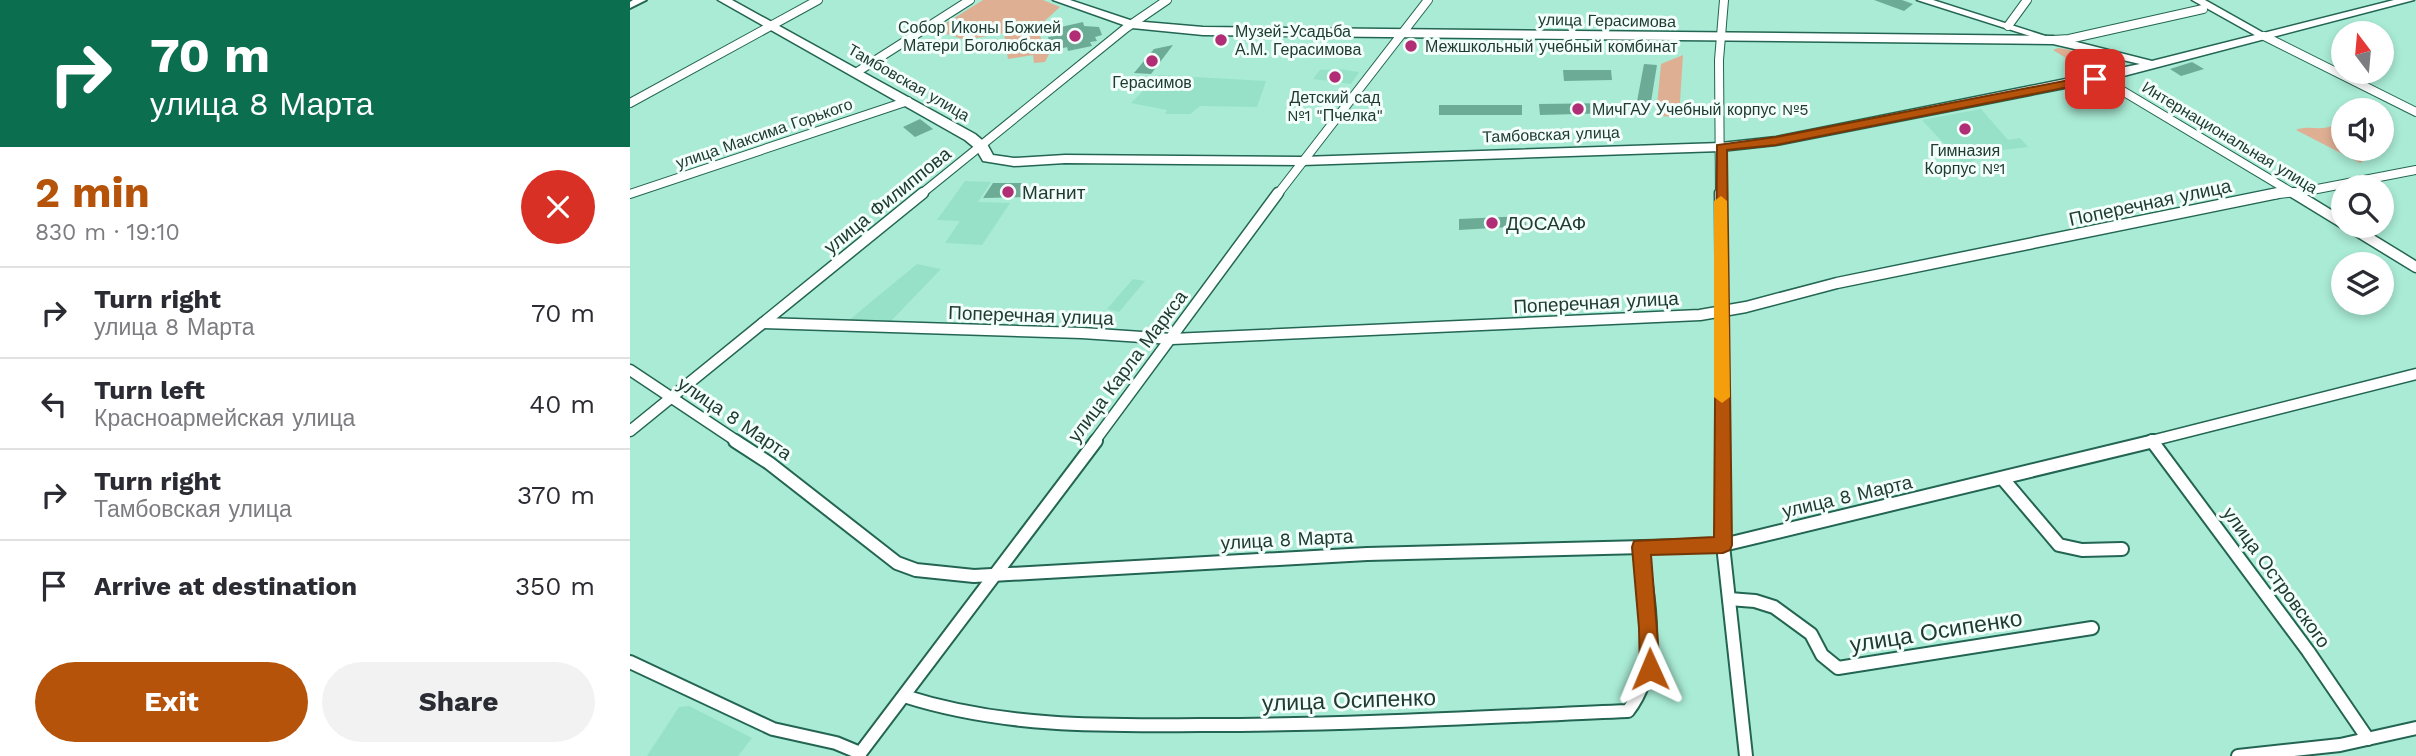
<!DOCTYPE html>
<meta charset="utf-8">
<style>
:root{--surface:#fff;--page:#f2f2f3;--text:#2b2b33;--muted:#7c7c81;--line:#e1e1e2;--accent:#b45309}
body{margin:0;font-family:"Work Sans",sans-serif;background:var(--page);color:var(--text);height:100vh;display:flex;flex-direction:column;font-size:26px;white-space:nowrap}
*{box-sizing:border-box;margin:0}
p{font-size:23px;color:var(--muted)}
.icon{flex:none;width:38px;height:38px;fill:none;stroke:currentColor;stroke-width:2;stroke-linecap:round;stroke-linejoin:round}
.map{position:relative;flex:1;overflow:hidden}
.side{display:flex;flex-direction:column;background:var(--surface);width:630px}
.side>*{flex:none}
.hud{background:#0b6e4f;color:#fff;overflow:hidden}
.needle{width:46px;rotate:344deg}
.buttons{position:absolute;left:1701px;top:21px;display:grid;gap:14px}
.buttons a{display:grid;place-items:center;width:63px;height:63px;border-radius:50%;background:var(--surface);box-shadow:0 4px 10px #0003;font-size:35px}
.pin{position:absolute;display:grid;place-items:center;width:60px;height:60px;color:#fff;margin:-30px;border-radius:14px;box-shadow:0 4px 10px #0006}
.me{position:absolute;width:77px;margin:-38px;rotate:359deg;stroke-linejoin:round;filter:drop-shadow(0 0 5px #0008)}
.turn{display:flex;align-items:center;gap:24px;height:147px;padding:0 35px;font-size:32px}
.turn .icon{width:91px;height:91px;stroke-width:2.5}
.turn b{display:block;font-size:49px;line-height:60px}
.round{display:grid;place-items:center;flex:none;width:74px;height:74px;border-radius:37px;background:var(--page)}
.summary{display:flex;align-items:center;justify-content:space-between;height:119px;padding:0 35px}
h1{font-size:42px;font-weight:700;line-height:52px;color:var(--accent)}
.button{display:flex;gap:14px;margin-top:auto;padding:14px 35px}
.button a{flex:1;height:80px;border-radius:42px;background:var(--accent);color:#fff;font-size:28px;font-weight:700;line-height:80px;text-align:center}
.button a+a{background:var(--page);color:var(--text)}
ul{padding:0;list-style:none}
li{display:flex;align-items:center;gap:21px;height:91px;padding:0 35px;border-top:2px solid var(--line)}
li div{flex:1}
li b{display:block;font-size:26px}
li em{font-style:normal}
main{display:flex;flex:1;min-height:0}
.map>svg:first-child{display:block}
</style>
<main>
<section class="side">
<div class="hud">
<div class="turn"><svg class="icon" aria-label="right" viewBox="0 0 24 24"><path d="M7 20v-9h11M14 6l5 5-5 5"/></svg><div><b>70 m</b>улица 8 Марта</div></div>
</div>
<div class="summary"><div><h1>2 min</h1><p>830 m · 19:10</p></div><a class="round" style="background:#d93025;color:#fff"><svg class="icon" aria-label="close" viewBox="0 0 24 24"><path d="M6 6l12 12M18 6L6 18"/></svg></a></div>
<ul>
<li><svg class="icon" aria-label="right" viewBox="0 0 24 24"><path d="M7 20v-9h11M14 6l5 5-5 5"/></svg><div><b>Turn right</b><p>улица 8 Марта</p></div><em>70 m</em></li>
<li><svg class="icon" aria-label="left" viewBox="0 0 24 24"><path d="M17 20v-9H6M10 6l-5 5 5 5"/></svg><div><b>Turn left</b><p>Красноармейская улица</p></div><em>40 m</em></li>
<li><svg class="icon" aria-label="right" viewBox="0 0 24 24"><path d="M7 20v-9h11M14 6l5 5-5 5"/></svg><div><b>Turn right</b><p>Тамбовская улица</p></div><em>370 m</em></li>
<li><svg class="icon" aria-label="arrive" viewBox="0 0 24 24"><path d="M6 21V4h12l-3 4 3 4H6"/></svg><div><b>Arrive at destination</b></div><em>350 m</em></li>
</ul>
<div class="button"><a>Exit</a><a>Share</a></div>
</section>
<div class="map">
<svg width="1786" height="756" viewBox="0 0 1786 756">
<rect width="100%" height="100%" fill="#a9ebd5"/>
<g fill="#97e1c8">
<path d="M 709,69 L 729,72 L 721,84 L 683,79 L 690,70 Z"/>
<path d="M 529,75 L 618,80 L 636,81 L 627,107 L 570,106 L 560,114 L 535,114 L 537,110 L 501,103 Z"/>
<path d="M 1351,109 L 1378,140 L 1390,138 L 1398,147 L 1363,151 L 1334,165 L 1292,120 Z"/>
<path d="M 335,181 L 361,182 L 348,202 L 380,203 L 352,245 L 315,243 L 330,221 L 307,220 Z"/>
<path d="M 287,264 L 311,269 L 259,323 L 218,321 Z"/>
<path d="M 503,279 L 515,281 L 489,312 L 477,309 Z"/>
<path d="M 59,706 L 122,738 L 108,756 L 17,756 L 49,707 Z"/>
</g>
<g fill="#dfaf94">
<path d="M 353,0 L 413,0 L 430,7 L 408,27 L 415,54 L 419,54 L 415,62 L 404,63 L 403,55 L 378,59 L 374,33 L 335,40 L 305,30 Z"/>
<path d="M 1428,48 L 1436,49 L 1495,65 L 1460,73 L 1423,50 Z"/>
<path d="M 1053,55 L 1049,117 L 1026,116 L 1031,64 Z"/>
<path d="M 1702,126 L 1713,131 L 1713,149 L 1745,149 L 1749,151 L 1730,163 L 1666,130 C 1678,125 1690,131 1702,126 Z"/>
</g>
<g fill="#6cac97">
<path d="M 1244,0 L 1272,0 L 1283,4 L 1274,11 Z"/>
<path d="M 453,22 L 454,26 L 469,27 L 472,35 L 465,37 L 467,41 L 460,42 L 462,46 L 438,51 L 437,47 L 430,49 L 429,45 L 421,47 L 418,37 L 426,36 L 425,32 L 432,30 L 431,27 Z"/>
<path d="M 543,45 L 521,74 L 504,73 L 524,49 Z"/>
<path d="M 1562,62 L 1574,69 L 1551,76 L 1540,69 Z"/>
<path d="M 1014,64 L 1027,65 L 1019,114 L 1005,112 Z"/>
<path d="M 933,70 L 981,70 L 982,80 L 934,81 Z"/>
<path d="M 985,103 L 987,113 L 910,115 L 909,104 Z"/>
<rect x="809" y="105" width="83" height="10"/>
<path d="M 290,119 L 303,129 L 285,137 L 273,127 Z"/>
<path d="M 363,183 L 393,183 L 391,188 L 401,188 L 396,197 L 353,198 Z"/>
<path d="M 895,216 L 896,226 L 829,230 L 829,219 Z"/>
</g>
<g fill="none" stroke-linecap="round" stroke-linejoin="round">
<defs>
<g id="minor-far2">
<path d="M 1378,26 L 1397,0"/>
<path d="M 1634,36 L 1786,112"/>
<path d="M 1423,40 L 1439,39 L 1573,9"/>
<path d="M 227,72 L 340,0"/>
<path d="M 1471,78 L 1666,195"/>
<path d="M 0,103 L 188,0"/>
<path d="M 0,194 L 278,101"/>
<path d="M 290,195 L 496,28 L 537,0"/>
<path d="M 647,195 L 798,0"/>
<path d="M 1090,195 L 1089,60 L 1094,0"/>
<path d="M 1640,195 L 1677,191 L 1786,170"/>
</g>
<g id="minor-far1">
<path d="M 1090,193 L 1092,442"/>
<path d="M 1664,193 L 1713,223"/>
<path d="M 1719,226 L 1786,267"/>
<path d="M 133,323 L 452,333 L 542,339 L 1070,315 L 1116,307 L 1207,283 L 1648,193"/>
<path d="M 0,370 L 108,442"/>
<path d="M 0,431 L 293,193"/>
<path d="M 1522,440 L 1524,442"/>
<path d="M 464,442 L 648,193"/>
<path d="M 1517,442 L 1786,374"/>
</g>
<g id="minor">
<path d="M 105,441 L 139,463 L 267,563 L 286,570 L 344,576 L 737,554 L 1093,545 L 1524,441"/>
<path d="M 1092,441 L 1093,545 L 1116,756"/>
<path d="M 1522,441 L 1678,651 L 1738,739"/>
<path d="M 1373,479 L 1429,545 L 1452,550 L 1492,549"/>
<path d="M 1099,599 L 1125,601 L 1144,607 L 1181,634 L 1192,655 L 1208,668 L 1462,628"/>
<path d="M 0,662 L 143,729 L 206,743 L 230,753"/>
<path d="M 274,696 C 374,728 475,726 579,725 C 719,725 858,717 998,711 C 1034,664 1017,601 1011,547"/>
<path d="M 228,756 L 466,441"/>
<path d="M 1608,756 L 1710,745 L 1786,728"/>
</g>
<path id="tertiary" d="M 3,0 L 16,0 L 0,8 L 0,2 Z"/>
<g id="secondary">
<path d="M 1287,0 L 1303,0 L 1428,40 L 1419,42 Z"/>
<path d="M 1562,0 L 1575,0 L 1639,36 L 1630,38 Z"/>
</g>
<path id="primary" d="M 88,0 L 102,0 L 345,134 L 357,144 L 363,155 L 384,158 L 435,155 L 672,157 L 1091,143 L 1146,137 L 1510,64 L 1423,44 L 573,35 L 502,28 L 423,0 L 440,0 L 503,21 L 573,27 L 1423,36 L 1522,61 L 1764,0 L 1784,0 L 1486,78 L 1146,145 L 1091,151 L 672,165 L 435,163 L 384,166 L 353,161 L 346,149 L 335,140 Z"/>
</defs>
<use href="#minor-far2" stroke="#236552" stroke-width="10"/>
<use href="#minor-far1" stroke="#236552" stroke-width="13"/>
<use href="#minor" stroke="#236552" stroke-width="16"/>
<use href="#tertiary" stroke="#236552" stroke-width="4"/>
<use href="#secondary" stroke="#236552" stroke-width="3"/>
<use href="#primary" stroke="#236552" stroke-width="3"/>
<use href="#minor-far2" stroke="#fff" stroke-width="8"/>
<use href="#minor-far1" stroke="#fff" stroke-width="10"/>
<use href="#minor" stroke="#fff" stroke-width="12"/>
<use href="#tertiary" fill="#fff" fill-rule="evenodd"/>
<use href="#secondary" fill="#fff" fill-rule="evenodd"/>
<use href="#primary" fill="#fff" fill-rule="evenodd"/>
</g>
<path fill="#b45309" stroke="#753606" stroke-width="2" d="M 1465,75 L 1469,76 L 1469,81 L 1146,145 L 1097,150 L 1102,545 L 1100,550 L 1093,553 L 1021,555 L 1030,669 L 1027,676 L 1020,678 L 1013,676 L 1010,669 L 1009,628 L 1002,547 L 1004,541 L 1084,537 L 1087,145 L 1146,137 Z"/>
<path fill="#f59e0b" d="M 1091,196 L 1097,201 L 1100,397 L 1092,403 L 1084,397 L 1084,201 Z"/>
<g fill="#b12e76" stroke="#f3fffa" stroke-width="2.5">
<circle cx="445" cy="36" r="7"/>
<circle cx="591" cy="40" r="7"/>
<circle cx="781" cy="46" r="7"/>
<circle cx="522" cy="61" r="7"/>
<circle cx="705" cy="77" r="7"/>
<circle cx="948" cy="109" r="7"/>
<circle cx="1335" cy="129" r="7"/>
<circle cx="378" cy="192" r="7"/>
<circle cx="862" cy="223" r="7"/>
</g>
<g text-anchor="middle" stroke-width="6" stroke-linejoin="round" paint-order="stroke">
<g font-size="16" fill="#203b33" stroke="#f3fffa">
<text transform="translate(977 20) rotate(1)" y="6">улица Герасимова</text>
<text transform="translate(279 82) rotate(30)" y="6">Тамбовская улица</text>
<text transform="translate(134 133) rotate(-19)" y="6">улица Максима Горького</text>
<text transform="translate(921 134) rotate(-2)" y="6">Тамбовская улица</text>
<text transform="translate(1600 137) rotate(31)" y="6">Интернациональная улица</text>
</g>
<g font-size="16" fill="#203b33" stroke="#f3fffa" text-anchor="start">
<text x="431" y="33" text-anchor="end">Собор Иконы Божией<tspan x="431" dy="18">Матери Боголюбская</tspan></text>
<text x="605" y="37">Музей-Усадьба<tspan x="605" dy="18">А.М. Герасимова</tspan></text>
<text x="795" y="52">Межшкольный учебный комбинат</text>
<text x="522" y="88" text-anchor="middle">Герасимов</text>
<text x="705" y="103" text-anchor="middle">Детский сад<tspan x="705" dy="18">№1 "Пчелка"</tspan></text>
<text x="962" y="115">МичГАУ Учебный корпус №5</text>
<text x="1335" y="156" text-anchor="middle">Гимназия<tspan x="1335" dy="18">Корпус №1</tspan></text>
</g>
<g font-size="19" fill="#203b33" stroke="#f3fffa" text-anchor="start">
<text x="392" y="199">Магнит</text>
<text x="876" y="230">ДОСААФ</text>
</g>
<g font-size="19" fill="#203b33" stroke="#f3fffa">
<text transform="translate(257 200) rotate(-39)" y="7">улица Филиппова</text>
<text transform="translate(1520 202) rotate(-12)" y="7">Поперечная улица</text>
<text transform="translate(966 302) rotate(-3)" y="7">Поперечная улица</text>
<text transform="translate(401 315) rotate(2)" y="7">Поперечная улица</text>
<text transform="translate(497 366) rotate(-53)" y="7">улица Карла Маркса</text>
<text transform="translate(105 418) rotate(34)" y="7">улица 8 Марта</text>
<text transform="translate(1217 496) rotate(-13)" y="7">улица 8 Марта</text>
<text transform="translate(657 539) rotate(-3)" y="7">улица 8 Марта</text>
<text transform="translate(1647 577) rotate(54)" y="7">улица Островского</text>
</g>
<g font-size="23" fill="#203b33" stroke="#f3fffa">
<text transform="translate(1306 631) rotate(-9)" y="8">улица Осипенко</text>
<text transform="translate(719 700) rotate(-2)" y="8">улица Осипенко</text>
</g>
</g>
</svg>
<div class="buttons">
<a><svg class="needle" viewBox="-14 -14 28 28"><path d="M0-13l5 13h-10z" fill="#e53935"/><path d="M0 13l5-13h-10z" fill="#7c7c81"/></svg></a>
<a><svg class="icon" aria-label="sound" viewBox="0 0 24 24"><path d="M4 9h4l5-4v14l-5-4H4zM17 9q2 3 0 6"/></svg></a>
<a><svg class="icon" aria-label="search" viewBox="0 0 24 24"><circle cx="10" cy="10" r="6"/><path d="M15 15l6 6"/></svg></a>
<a><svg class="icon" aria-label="layers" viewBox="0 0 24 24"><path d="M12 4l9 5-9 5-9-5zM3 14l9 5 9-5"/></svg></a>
</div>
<div class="pin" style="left:1465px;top:79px;background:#d93025"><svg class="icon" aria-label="arrive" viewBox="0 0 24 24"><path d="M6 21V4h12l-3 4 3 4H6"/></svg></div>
<svg class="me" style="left:1020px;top:669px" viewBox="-20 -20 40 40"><path d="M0-17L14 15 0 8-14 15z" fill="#b45309" stroke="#fff" stroke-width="4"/></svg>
</div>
</main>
